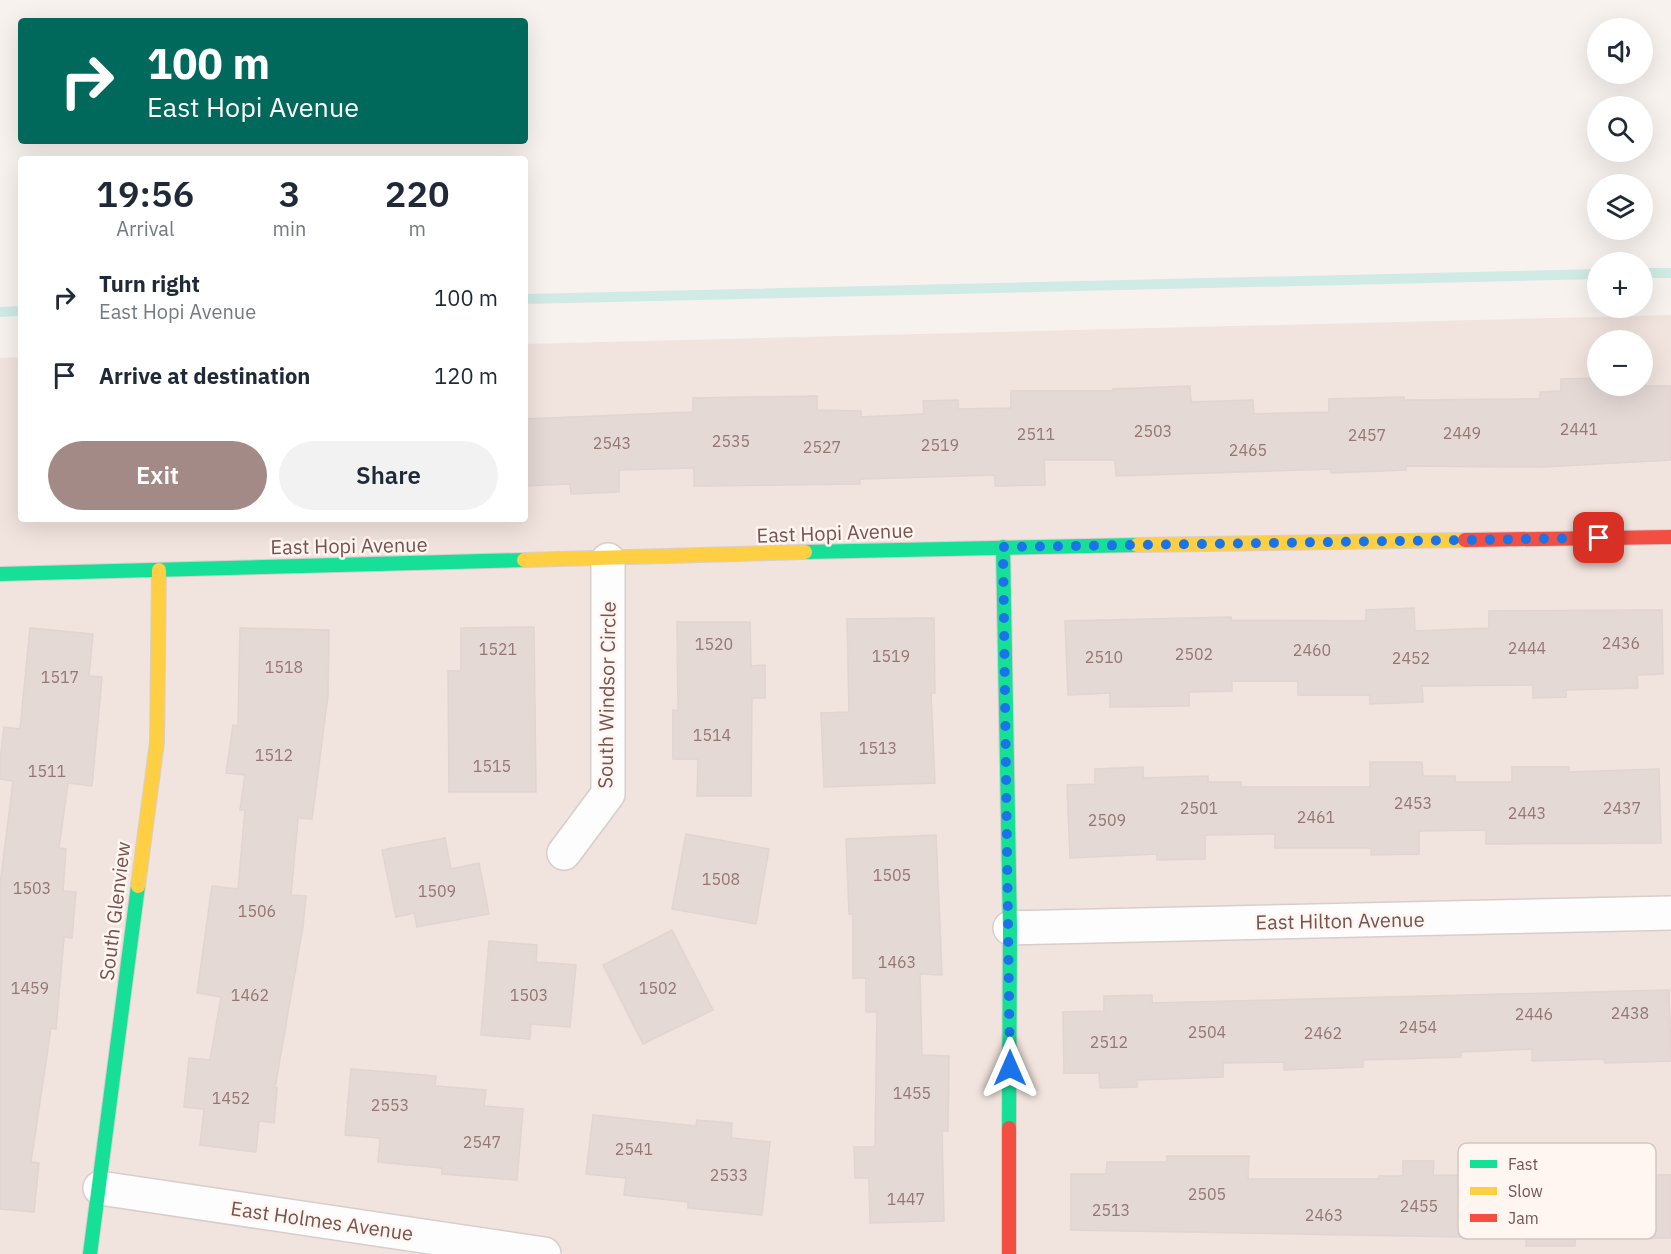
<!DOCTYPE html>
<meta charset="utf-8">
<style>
:root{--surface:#fff;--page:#f2f2f3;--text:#1f2937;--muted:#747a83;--accent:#a48a86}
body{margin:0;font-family:"IBM Plex Sans",sans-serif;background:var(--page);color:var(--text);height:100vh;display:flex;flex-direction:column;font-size:22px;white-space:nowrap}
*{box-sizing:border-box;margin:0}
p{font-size:20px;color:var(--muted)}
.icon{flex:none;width:33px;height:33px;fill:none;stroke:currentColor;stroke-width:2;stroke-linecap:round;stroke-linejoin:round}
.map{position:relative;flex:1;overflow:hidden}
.drawer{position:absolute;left:18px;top:156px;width:510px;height:366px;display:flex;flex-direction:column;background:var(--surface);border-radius:6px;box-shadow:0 6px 24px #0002}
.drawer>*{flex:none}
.guide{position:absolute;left:18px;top:18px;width:510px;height:126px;border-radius:6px;box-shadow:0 6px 24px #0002;background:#00695c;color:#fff;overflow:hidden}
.fabs{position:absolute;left:1587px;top:18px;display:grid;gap:12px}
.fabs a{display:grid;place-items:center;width:66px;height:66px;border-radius:50%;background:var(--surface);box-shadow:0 6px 24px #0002;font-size:30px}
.pin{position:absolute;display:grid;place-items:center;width:51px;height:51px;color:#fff;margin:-26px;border-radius:12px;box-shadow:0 3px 9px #0006}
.me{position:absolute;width:66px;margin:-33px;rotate:0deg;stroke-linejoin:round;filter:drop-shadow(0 0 4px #0008)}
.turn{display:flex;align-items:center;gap:21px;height:126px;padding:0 30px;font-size:27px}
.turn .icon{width:78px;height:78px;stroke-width:2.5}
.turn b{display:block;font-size:42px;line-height:51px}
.eta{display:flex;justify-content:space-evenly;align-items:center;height:102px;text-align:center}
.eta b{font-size:36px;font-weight:600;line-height:42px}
.action{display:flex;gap:12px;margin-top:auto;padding:12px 30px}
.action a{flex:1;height:69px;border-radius:36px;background:var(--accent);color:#fff;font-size:24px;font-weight:600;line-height:69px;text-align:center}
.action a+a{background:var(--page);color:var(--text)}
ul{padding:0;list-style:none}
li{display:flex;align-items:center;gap:18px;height:78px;padding:0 30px}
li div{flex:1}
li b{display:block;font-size:22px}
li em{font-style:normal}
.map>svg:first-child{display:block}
</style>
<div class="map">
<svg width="1671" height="1254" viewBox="0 0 1671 1254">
<rect width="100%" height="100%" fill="#f8f2ef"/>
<path fill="#f1e3dd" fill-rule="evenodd" d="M 1671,315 L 1671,1254 L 0,1254 L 0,358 L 21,357 L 21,519 L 525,519 L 525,344 ZM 1598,340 L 1642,340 L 1642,386 L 1598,386 Z"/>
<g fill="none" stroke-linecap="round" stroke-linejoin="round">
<g stroke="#d0eae6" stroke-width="10">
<path d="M 1642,273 L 1671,273"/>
<path d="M 525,299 L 1598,274"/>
<path d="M 0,312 L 21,311"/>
</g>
</g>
<g fill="#e5d9d6" stroke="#e1d4d1" stroke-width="1.5">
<path d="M 1598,378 L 1598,386 L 1671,386 L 1671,460 L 1543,467 L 1406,466 L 1406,470 L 1331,473 L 1331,469 L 1116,476 L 1115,460 L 1044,460 L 1045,485 L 995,486 L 995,475 L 860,479 L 860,484 L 694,486 L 694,468 L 619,470 L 619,492 L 571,494 L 570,484 L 525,486 L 525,419 L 693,412 L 693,398 L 817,396 L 817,410 L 861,411 L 861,417 L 924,414 L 923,401 L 958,400 L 958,409 L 1011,408 L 1011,391 L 1114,391 L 1113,389 L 1190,386 L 1191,402 L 1253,400 L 1254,414 L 1329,412 L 1329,399 L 1404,397 L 1404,400 L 1540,399 L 1540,392 L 1561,391 L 1561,379 Z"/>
<path d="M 1414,608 L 1415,631 L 1489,628 L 1489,611 L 1662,610 L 1663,674 L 1637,675 L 1638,688 L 1566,690 L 1566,697 L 1533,698 L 1533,685 L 1422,686 L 1423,702 L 1370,704 L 1370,695 L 1298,695 L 1298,681 L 1232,681 L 1232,691 L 1189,692 L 1189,706 L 1110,707 L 1110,693 L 1068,695 L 1065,621 L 1231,617 L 1231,620 L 1366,621 L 1366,610 Z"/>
<path d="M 934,618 L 935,693 L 931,693 L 935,783 L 824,787 L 821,713 L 849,712 L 847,619 Z"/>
<path d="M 677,622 L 750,622 L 751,666 L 765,665 L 765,698 L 752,698 L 751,796 L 697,796 L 698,759 L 673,759 L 673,710 L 678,711 Z"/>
<path d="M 534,627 L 536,792 L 449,792 L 448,671 L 461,671 L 461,628 Z"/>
<path d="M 30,628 L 93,634 L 89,676 L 102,677 L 92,786 L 68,783 L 59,848 L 66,849 L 63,891 L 76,892 L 72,938 L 64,937 L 56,1029 L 51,1028 L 31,1162 L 39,1163 L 34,1212 L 0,1209 L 0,885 L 13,781 L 0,779 L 0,762 L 4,727 L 20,729 Z"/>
<path d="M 240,628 L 329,630 L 328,695 L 312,819 L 298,818 L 291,895 L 306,896 L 303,926 L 275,1088 L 277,1088 L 274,1123 L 259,1121 L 256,1152 L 200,1145 L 204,1109 L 184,1107 L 189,1058 L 210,1060 L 221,997 L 197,993 L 212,886 L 238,889 L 245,810 L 240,810 L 245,775 L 226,773 L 233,725 L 238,726 Z"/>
<path d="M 1370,762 L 1422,762 L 1423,776 L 1455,776 L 1455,782 L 1512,782 L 1512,767 L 1569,767 L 1569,772 L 1659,769 L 1661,843 L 1486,844 L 1486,830 L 1419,831 L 1419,854 L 1371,855 L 1371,848 L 1275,848 L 1275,834 L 1205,835 L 1205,859 L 1157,860 L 1157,854 L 1070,858 L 1067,785 L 1095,784 L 1095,769 L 1143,767 L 1143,778 L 1208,776 L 1208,782 L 1241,782 L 1241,787 L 1370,787 Z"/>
<path d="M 686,834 L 769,849 L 756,924 L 672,909 Z"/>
<path d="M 936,835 L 942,975 L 920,974 L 922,1055 L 949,1056 L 948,1131 L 942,1131 L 944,1221 L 870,1223 L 869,1178 L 855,1178 L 854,1147 L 875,1147 L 877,1012 L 866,1012 L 866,978 L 853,978 L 853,914 L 849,914 L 846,839 Z"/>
<path d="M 445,838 L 451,869 L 479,863 L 489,914 L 417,927 L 414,913 L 396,917 L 382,850 Z"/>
<path d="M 672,930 L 713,1010 L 643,1044 L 603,965 Z"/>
<path d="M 489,941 L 537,945 L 536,962 L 576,965 L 570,1027 L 531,1024 L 530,1039 L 481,1035 Z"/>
<path d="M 1669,990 L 1671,1061 L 1605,1063 L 1604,1059 L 1532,1061 L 1532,1049 L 1461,1052 L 1461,1057 L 1363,1060 L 1363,1067 L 1284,1070 L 1284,1062 L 1223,1063 L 1223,1077 L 1137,1080 L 1137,1087 L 1100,1088 L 1099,1073 L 1064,1073 L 1063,1012 L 1104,1011 L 1104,996 L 1152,995 L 1152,1003 Z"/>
<path d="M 351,1069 L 436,1076 L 435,1086 L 486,1090 L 484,1106 L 523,1109 L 517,1180 L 442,1174 L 442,1168 L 378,1162 L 380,1138 L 345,1135 Z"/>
<path d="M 593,1115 L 696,1126 L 697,1120 L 732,1123 L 731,1138 L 770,1142 L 762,1215 L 688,1208 L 688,1202 L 624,1195 L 626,1178 L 586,1174 Z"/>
<path d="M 1167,1156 L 1249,1156 L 1248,1179 L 1379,1179 L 1379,1176 L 1403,1176 L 1403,1161 L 1434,1161 L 1433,1175 L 1489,1176 L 1489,1168 L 1613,1168 L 1613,1162 L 1649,1162 L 1649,1175 L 1671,1175 L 1671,1238 L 1575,1238 L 1575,1246 L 1526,1246 L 1526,1222 L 1460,1222 L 1460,1237 L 1071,1230 L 1071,1174 L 1106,1174 L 1107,1162 L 1167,1162 Z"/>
</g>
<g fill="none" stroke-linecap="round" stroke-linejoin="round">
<defs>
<g id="street">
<path d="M 564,853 L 608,794 L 608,560"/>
<path d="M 1010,928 L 1671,913"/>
<path d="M 100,1188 L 544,1254"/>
</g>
<g id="fast">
<path d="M 1003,547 L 1010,928 L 1009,1128"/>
<path d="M 805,552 L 1137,545"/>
<path d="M 0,574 L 524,560"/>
<path d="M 90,1254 L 138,886"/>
</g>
<g id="slow">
<path d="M 1137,545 L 1465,540"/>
<path d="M 524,560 L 805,552"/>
<path d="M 138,886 L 157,742 L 159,570"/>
</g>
<g id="jam">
<path d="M 1465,540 L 1671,537"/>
<path d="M 1009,1254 L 1009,1128"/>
</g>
</defs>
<use href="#street" stroke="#d7cecc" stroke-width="36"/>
<use href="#fast" stroke="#d9cecc" stroke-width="16"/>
<use href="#slow" stroke="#d9cecc" stroke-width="16"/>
<use href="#jam" stroke="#d9cecc" stroke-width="16"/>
<use href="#street" stroke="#fefdfd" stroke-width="33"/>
<use href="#fast" stroke="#16e098" stroke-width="14"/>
<use href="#slow" stroke="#ffcf43" stroke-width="14"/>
<use href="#jam" stroke="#f24e42" stroke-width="14"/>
</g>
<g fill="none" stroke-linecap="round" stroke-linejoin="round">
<path stroke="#1a73e8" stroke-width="10" stroke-dasharray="0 18" d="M 1010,1068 L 1003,547 L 1599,538"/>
</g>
<g text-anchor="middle" stroke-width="5" stroke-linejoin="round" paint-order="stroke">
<g font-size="16" fill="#947672">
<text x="1579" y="435">2441</text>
<text x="1153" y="437">2503</text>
<text x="1462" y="439">2449</text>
<text x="1036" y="440">2511</text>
<text x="1367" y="441">2457</text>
<text x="731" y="447">2535</text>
<text x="612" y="449">2543</text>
<text x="940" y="451">2519</text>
<text x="822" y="453">2527</text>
<text x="1248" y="456">2465</text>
<text x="1621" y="649">2436</text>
<text x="714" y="650">1520</text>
<text x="1527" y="654">2444</text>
<text x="498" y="655">1521</text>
<text x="1312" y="656">2460</text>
<text x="1194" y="660">2502</text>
<text x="891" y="662">1519</text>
<text x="1104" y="663">2510</text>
<text x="1411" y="664">2452</text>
<text x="284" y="673">1518</text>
<text x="60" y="683">1517</text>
<text x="712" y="741">1514</text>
<text x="878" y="754">1513</text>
<text x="274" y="761">1512</text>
<text x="492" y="772">1515</text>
<text x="47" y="777">1511</text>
<text x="1413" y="809">2453</text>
<text x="1199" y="814">2501</text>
<text x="1622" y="814">2437</text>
<text x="1527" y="819">2443</text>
<text x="1316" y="823">2461</text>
<text x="1107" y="826">2509</text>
<text x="892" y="881">1505</text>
<text x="721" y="885">1508</text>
<text x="32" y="894">1503</text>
<text x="437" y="897">1509</text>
<text x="257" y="917">1506</text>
<text x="897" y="968">1463</text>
<text x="30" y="994">1459</text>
<text x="658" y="994">1502</text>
<text x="250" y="1001">1462</text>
<text x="529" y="1001">1503</text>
<text x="1630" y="1019">2438</text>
<text x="1534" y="1020">2446</text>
<text x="1418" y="1033">2454</text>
<text x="1207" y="1038">2504</text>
<text x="1323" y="1039">2462</text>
<text x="1109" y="1048">2512</text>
<text x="912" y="1099">1455</text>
<text x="231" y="1104">1452</text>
<text x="390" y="1111">2553</text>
<text x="482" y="1148">2547</text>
<text x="634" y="1155">2541</text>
<text x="729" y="1181">2533</text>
<text x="1207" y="1200">2505</text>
<text x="906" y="1205">1447</text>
<text x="1419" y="1212">2455</text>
<text x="1111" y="1216">2513</text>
<text x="1324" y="1221">2463</text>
</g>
<g font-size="20" fill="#77524e" stroke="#fff6f2">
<text transform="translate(835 533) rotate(-2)" y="7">East Hopi Avenue</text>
<text transform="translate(349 546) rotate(-1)" y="7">East Hopi Avenue</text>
<text transform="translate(607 695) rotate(-89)" y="7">South Windsor Circle</text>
<text transform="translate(115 911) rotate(-83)" y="7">South Glenview</text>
<text transform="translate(1340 921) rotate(-1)" y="7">East Hilton Avenue</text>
<text transform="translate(322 1221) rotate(8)" y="7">East Holmes Avenue</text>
</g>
</g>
<rect x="1458" y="1143" width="198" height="96" rx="9" fill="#fff6f2" stroke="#d6c5c1" stroke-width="1.5"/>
<rect x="1470" y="1160" width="27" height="8" fill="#16e098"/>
<rect x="1470" y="1187" width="27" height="8" fill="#ffcf43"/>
<rect x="1470" y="1214" width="27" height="8" fill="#f24e42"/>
<g font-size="16" fill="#77524e">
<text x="1508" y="1170">Fast</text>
<text x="1508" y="1197">Slow</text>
<text x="1508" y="1224">Jam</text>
</g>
</svg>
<div class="fabs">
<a><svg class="icon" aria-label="sound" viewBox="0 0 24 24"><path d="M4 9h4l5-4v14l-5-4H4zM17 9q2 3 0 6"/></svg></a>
<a><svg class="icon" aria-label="search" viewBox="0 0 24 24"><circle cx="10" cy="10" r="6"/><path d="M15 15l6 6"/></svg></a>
<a><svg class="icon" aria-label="layers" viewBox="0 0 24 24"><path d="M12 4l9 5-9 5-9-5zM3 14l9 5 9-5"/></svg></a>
<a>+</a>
<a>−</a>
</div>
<div class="pin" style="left:1599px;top:538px;background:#d93025"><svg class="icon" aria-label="arrive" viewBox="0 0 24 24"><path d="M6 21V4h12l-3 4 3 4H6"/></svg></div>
<svg class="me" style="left:1010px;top:1068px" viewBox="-20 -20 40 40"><path d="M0-17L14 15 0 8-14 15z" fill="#1a73e8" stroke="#fff" stroke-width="4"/></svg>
<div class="guide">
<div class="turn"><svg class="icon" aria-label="right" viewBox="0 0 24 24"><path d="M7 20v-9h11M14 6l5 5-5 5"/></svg><div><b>100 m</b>East Hopi Avenue</div></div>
</div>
<section class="drawer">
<div class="eta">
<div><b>19:56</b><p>Arrival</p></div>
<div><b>3</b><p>min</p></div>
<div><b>220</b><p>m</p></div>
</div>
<ul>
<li><svg class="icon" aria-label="right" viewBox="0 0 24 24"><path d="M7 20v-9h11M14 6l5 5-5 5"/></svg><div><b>Turn right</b><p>East Hopi Avenue</p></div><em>100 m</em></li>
<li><svg class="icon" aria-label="arrive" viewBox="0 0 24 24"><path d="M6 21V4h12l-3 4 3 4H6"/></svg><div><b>Arrive at destination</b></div><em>120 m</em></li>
</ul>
<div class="action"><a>Exit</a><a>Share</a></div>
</section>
</div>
